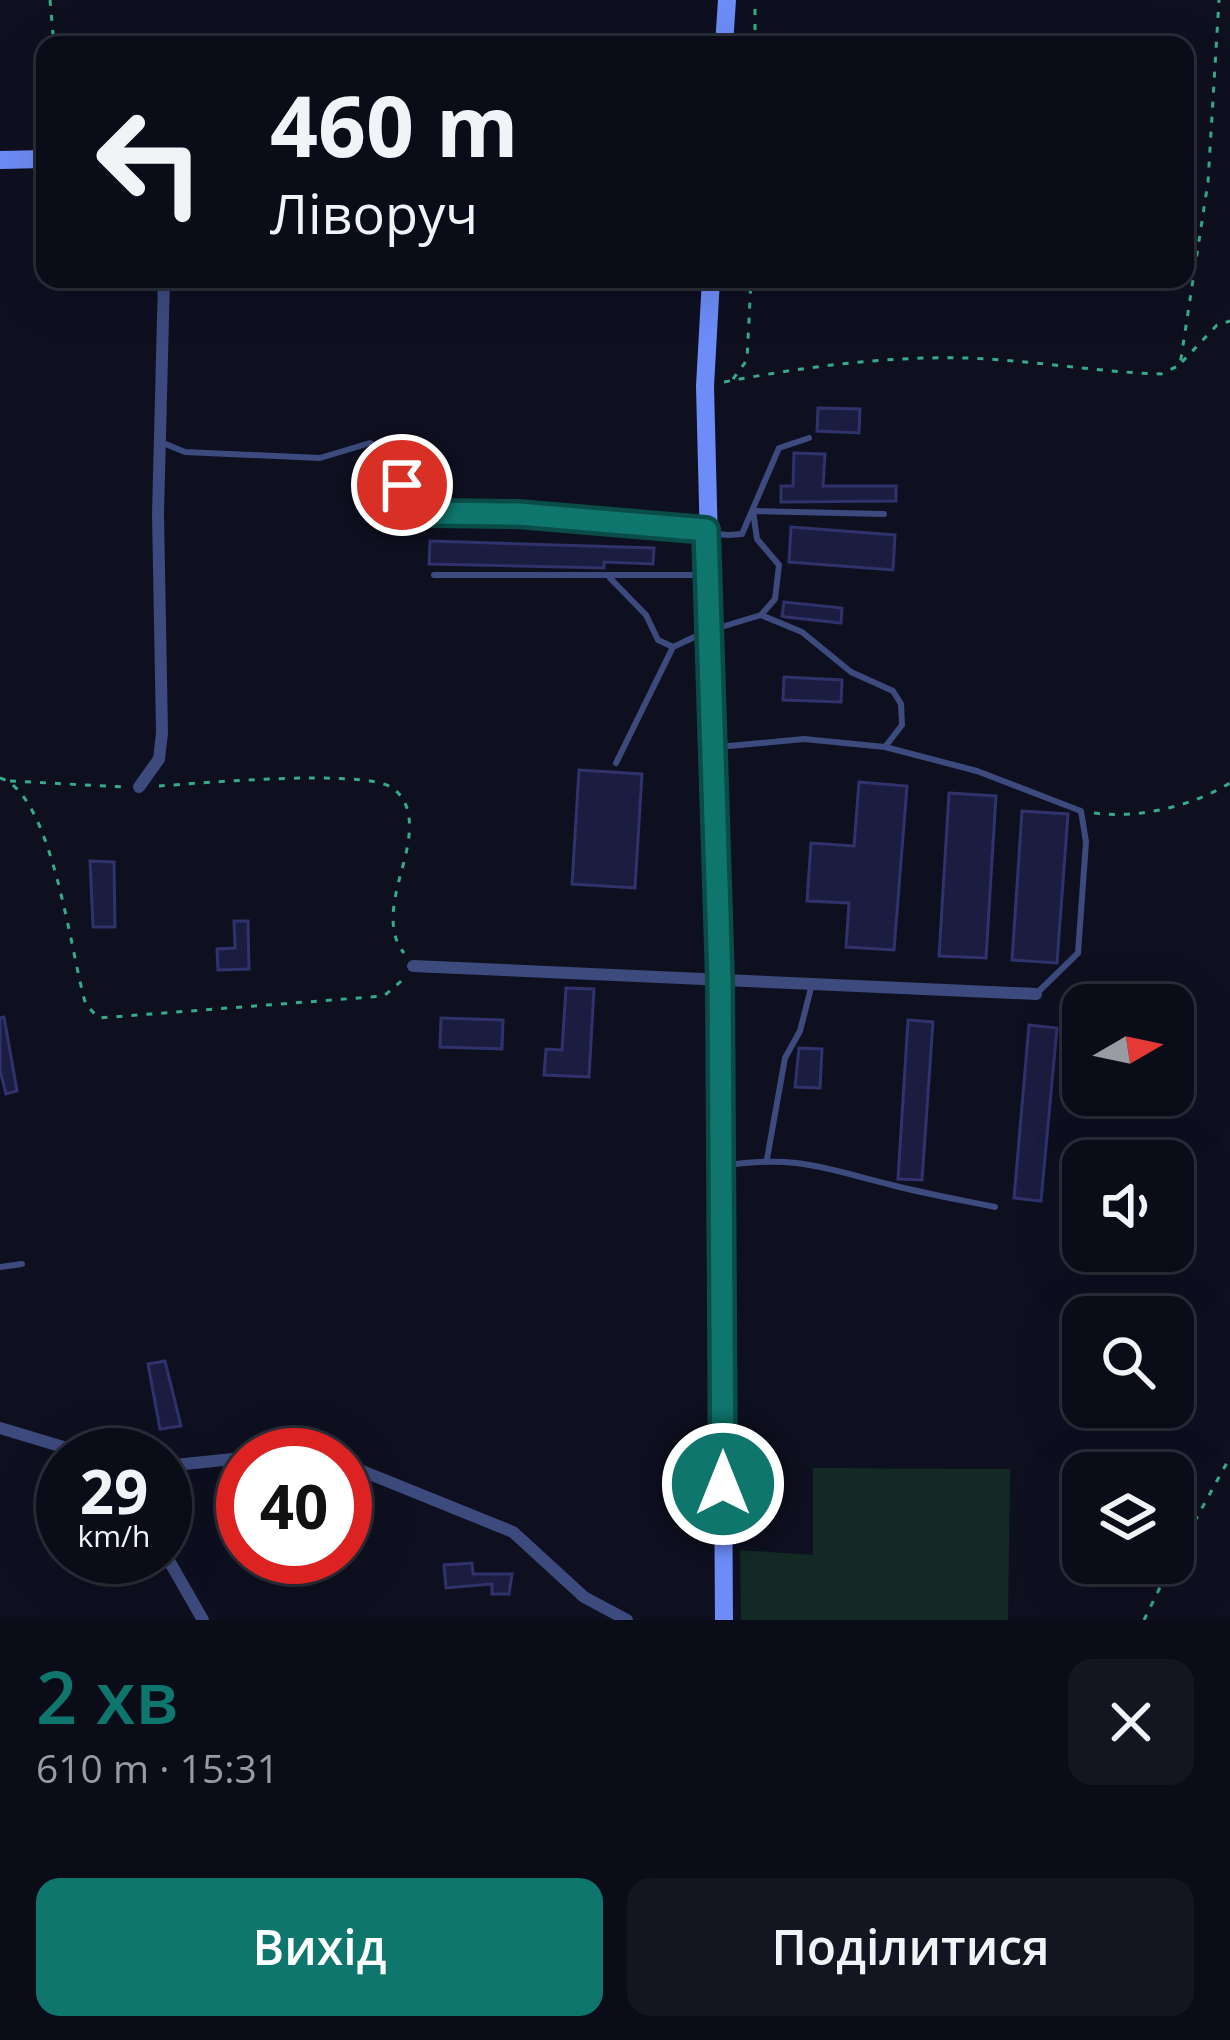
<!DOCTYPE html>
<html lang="uk">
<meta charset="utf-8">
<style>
:root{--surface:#0a0c18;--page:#131521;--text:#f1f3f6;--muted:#999ba2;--line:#2a2c37;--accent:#0f766e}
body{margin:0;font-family:"Open Sans",sans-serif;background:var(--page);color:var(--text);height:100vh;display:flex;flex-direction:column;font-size:45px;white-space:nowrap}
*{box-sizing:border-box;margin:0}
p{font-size:39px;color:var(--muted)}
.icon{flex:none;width:66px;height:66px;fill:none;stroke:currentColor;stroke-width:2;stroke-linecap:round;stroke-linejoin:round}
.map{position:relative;height:1620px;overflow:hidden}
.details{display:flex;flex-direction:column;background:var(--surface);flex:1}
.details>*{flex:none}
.hud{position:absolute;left:36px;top:36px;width:1158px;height:252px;border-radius:24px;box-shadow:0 12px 48px #0002,0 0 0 3px var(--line);background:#0a0c18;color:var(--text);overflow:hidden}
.needle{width:78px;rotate:81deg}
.fabs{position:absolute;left:1062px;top:984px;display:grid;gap:24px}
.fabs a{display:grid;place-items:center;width:132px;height:132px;border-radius:24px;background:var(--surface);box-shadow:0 12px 48px #0002,0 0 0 3px var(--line);font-size:60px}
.speed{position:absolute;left:36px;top:1428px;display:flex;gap:24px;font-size:60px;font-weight:700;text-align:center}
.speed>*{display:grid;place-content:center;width:156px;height:156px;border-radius:50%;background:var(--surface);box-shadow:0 12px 48px #0002,0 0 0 3px var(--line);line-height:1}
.speed small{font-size:30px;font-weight:400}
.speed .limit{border:18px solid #d22;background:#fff;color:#111}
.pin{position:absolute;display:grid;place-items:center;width:102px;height:102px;color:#fff;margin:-51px;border:6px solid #fff;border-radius:50%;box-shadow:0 3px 12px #0007}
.me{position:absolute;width:132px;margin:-66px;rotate:0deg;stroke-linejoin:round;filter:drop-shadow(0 0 9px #0008)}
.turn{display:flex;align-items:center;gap:42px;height:252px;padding:0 36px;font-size:54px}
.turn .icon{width:156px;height:156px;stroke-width:2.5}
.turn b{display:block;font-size:84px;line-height:102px}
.round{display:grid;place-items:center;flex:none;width:126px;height:126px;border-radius:24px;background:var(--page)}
.headline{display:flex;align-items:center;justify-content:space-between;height:204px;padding:0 36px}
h1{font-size:72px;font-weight:600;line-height:90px;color:var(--accent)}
.cta{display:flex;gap:24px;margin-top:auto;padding:24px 36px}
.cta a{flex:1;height:138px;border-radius:24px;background:var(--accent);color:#fff;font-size:48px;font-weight:600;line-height:138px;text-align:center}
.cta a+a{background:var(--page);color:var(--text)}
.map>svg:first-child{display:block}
</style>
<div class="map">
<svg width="1230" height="1620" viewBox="0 0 1230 1620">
<rect width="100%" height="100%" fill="#0e1020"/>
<path fill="#122a23" d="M 813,1468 L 1010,1469 L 1008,1620 L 741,1620 L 740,1550 L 813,1555 Z"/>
<g fill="#1b1d40" stroke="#2f326b" stroke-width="3">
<path d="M 818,408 L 860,409 L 859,433 L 817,431 Z"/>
<path d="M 794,453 L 825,454 L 823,486 L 896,486 L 896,501 L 781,502 L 781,486 L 793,486 Z"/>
<path d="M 791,527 L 895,535 L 893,570 L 789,562 Z"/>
<path d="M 430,541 L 654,548 L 653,564 L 604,562 L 604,568 L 429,564 Z"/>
<path d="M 784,602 L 842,608 L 841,623 L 786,617 L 782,616 Z"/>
<path d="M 784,677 L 842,680 L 841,702 L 783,700 Z"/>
<path d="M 579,770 L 642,774 L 635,888 L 572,884 Z"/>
<path d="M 859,782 L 907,786 L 894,950 L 846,947 L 849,903 L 807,901 L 811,843 L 854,846 Z"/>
<path d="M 949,793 L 996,796 L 986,958 L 939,956 Z"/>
<path d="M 1022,811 L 1068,814 L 1057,963 L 1012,960 Z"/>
<path d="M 90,861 L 114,862 L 115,927 L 93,927 Z"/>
<path d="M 234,921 L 248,921 L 249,969 L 218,970 L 217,949 L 235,948 Z"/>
<path d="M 566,988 L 594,989 L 589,1077 L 544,1075 L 546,1049 L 562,1050 Z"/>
<path d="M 4,1017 L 17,1091 L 6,1094 L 0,1070 L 0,1018 Z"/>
<path d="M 441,1018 L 503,1020 L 502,1049 L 440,1047 Z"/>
<path d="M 908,1020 L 933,1022 L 922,1180 L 898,1179 Z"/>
<path d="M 1029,1025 L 1057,1028 L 1041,1201 L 1014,1198 Z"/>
<path d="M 799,1048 L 822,1049 L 820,1088 L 795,1087 Z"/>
<path d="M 165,1361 L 181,1426 L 160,1429 L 148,1364 Z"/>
<path d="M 472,1563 L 473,1574 L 512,1574 L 509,1594 L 492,1594 L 492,1584 L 446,1588 L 444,1565 Z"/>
</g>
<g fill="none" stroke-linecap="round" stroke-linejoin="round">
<g stroke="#35ac87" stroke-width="3" stroke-dasharray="6 9" stroke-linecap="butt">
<path d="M 50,0 L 54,45"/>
<path d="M 755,45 L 755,0"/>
<path d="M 1182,362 L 1217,325 L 1230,321"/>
<path d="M 733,379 L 747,360 L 751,279"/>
<path d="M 724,382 C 803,367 885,356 966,358 C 1031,360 1096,372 1161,374 L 1180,365 L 1208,182 L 1219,0"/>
<path d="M 0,778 C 53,794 71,957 86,1005 L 99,1018 L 384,996 L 407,976"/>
<path d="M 10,781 L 125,787"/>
<path d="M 159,786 C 200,783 361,769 391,787 C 420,806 408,847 401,873 C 394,899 386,931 404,953"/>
<path d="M 1094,813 C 1139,819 1192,806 1230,783"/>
<path d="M 1173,1561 L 1230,1457"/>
<path d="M 1144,1620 L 1172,1563"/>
</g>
<g stroke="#3c4a7d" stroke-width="6">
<path d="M 163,443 L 185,452 L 320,458 L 370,443 L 383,451 L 410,500 L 433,513 L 518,514 L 728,535 L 742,534 L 779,448 L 809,438"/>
<path d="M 434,575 L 707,575"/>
<path d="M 610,578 L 646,615 L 658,640 L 673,647"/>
<path d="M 761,615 L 775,599 L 779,565 L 757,539 L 753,511 L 884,514"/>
<path d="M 718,747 L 804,739 L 885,747 L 902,725 L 901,704 L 893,691 L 851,672 L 802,632 L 761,615 L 718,628"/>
<path d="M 885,747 L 977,771 L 1081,811 L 1086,842 L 1078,953 L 1036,994"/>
<path d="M 616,763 L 673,647 L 705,632"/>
<path d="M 767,1159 L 785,1058 L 800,1031 L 812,984"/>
<path d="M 724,1166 C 795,1154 826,1169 892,1185 C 926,1194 961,1200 995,1207"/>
<path d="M 0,1267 L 22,1264"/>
</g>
<g stroke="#3c4a7d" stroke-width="12">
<path d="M 139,787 L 159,759 L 162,733 L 158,514 L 164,279"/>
<path d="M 413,966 L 1036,994"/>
<path d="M 0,1428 L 90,1455"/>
<path d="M 345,1464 L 513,1532 L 584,1597 L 627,1620"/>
<path d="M 165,1466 L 243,1458"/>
<path d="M 165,1542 L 168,1559 L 203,1620"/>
</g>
<g stroke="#6d8cf7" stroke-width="18">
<path d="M 724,45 L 727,0"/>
<path d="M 0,160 L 45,159"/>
<path d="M 711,279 L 705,386 L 720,980 L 724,1620"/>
</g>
</g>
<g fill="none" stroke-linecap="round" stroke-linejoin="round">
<defs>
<path id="route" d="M 402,485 L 410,500 L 433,513 L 518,514 L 706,530 L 720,980 L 723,1484"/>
</defs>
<use href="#route" stroke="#0a4d48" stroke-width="30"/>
<use href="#route" stroke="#0f766e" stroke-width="21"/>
</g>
</svg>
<div class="fabs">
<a><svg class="needle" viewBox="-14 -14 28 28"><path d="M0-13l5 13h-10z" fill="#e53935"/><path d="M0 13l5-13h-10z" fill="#999ba2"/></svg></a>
<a><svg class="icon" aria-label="sound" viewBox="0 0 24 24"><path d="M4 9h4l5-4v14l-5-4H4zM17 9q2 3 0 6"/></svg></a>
<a><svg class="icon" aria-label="search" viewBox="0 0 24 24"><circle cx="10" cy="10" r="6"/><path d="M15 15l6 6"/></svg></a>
<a><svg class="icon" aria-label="layers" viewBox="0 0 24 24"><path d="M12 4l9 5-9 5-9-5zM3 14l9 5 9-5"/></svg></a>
</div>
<div class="speed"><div>29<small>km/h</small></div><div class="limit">40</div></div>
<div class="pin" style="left:402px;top:485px;background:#d93025"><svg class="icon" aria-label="arrive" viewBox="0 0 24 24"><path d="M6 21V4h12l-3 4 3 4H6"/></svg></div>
<svg class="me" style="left:723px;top:1484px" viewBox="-20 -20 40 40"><circle r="17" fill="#0f766e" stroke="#fff" stroke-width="3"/><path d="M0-11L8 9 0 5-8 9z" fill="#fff"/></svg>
<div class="hud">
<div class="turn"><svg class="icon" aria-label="left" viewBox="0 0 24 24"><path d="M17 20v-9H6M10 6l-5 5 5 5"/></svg><div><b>460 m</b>Ліворуч</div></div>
</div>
</div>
<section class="details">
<div class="headline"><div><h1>2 хв</h1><p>610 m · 15:31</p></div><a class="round"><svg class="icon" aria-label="close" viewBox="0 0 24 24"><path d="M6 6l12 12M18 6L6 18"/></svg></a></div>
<div class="cta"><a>Вихід</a><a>Поділитися</a></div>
</section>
